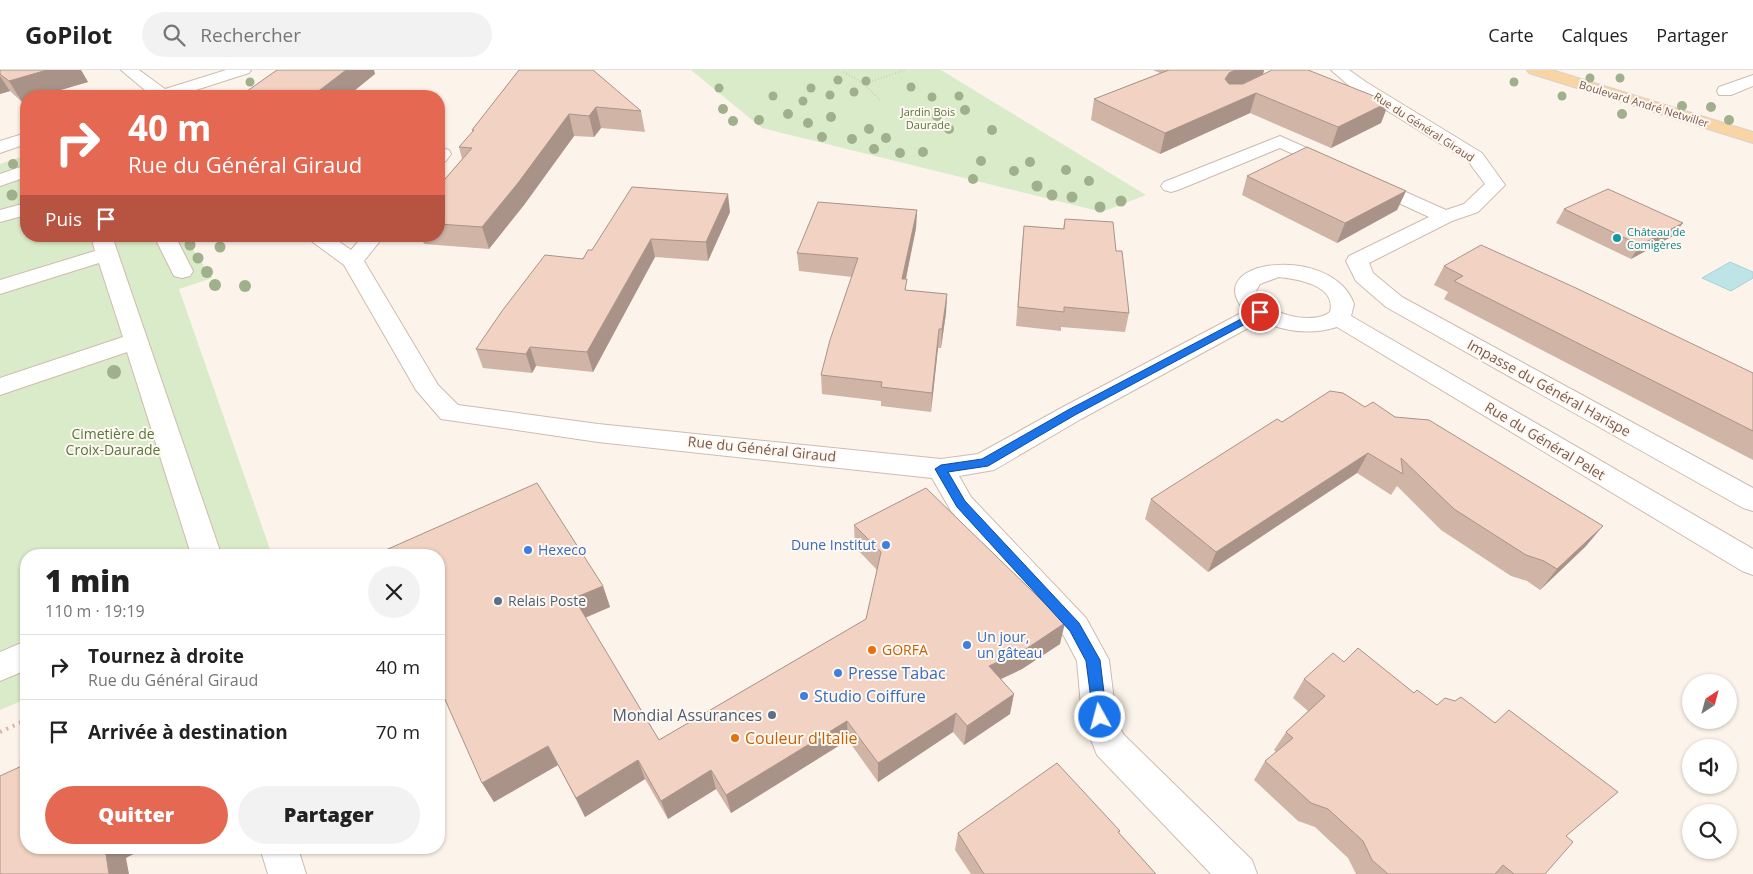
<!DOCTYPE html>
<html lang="fr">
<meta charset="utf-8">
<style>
:root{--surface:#fff;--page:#f2f2f2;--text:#222;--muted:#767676;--line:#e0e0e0;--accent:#e46852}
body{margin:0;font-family:"Open Sans",sans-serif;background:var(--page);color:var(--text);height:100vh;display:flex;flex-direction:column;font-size:19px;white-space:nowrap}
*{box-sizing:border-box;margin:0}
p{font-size:16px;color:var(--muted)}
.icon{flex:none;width:28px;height:28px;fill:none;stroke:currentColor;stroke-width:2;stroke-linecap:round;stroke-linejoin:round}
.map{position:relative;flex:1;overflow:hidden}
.side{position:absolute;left:20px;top:479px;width:425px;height:305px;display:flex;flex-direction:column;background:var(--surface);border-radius:20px;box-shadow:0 1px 4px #0004}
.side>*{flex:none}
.banner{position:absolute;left:20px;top:20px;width:425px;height:152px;border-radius:20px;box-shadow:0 1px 4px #0004;background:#e46852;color:#fff;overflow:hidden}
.needle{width:32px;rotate:36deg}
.buttons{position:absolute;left:1682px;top:604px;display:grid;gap:10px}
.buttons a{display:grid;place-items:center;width:55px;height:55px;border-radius:50%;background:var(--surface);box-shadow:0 1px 4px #0004;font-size:25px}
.pin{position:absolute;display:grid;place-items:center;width:42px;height:42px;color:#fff;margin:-21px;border:2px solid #fff;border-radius:50%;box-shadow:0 1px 5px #0007}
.me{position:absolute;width:55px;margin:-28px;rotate:353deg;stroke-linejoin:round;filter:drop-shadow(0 0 4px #0008)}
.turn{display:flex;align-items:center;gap:18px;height:105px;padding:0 25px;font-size:22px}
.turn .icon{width:65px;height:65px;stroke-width:2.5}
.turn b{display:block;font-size:35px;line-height:42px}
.then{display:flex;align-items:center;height:48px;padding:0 25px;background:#0003;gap:10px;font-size:19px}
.round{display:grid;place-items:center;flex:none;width:52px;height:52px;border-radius:26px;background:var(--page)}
.head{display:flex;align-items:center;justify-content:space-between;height:85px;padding:0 25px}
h1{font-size:30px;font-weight:800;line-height:38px}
.cta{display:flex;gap:10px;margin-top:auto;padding:10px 25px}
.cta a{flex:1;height:58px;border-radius:30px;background:var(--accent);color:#fff;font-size:20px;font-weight:800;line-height:58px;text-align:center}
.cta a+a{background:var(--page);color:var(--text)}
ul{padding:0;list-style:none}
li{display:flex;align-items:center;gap:15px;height:65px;padding:0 25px;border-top:1px solid var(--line)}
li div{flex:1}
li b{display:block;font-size:19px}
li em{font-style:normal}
header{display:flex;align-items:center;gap:30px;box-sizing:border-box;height:70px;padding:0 25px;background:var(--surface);border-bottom:1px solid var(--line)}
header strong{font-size:24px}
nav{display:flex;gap:28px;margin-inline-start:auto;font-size:18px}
.search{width:350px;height:45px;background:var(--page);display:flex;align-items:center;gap:12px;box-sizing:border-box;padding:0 18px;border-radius:28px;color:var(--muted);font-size:19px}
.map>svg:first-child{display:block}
</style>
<header>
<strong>GoPilot</strong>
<div class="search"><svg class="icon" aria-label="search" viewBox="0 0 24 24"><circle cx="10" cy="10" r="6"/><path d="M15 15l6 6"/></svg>Rechercher</div>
<nav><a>Carte</a><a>Calques</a><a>Partager</a></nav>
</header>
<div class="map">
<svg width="1753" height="804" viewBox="0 0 1753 804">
<rect width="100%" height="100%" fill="#fcf4ea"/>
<g fill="#d9ebc8">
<path d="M 691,0 L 941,0 L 1146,125 L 1102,142 L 762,58 Z"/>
<path d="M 26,85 L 26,166 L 184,166 L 212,208 L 179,219 L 272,485 L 26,485 L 26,629 L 0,640 L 0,94 Z"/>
</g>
<path fill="#bee4e7" stroke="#a4d4d8" d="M 1730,192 L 1753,202 L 1753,208 L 1731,221 L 1702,208 Z"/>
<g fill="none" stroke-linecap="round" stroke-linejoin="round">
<defs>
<g id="minor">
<path d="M 121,0 L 139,0 L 165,19 L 226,0 L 251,0 L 249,3 L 177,26 L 152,26 Z"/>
<path d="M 1331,0 L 1349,0 L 1366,12 L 1482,83 L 1505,115 L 1478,142 L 1452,151 L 1369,193 L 1373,203 L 1402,227 L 1753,418 L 1753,441 L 1743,438 L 1386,237 L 1356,211 L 1346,191 L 1349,186 L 1429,147 L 1280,78 L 1178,120 L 1171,122 L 1164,120 L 1161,116 L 1164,112 L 1280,66 L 1446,140 L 1464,134 L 1485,114 L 1468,91 L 1354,20 Z"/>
<path d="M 1753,5 L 1753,16 L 1731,25 L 1719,25 L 1717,21 L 1719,17 Z"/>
<path d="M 26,63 L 26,74 L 0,83 L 0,71 Z"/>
<path d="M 442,78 L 449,80 L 451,84 L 446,91 L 439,93 L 439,79 Z"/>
<path d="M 26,95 L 26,107 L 0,116 L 0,104 Z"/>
<path d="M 26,133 L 26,145 L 0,152 L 0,140 Z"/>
<path d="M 91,166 L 112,166 L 220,481 L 219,485 L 189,485 L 190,481 L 127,282 L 0,325 L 0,308 L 123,267 L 99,193 L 0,224 L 0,210 L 95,181 Z"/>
<path d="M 154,166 L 175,166 L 193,201 L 190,206 L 182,208 L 174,206 Z"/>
<path d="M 307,166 L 331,166 L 351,180 L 363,166 L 384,166 L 364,191 L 438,315 L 458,335 L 598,354 L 941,389 L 978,384 L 1063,337 L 1245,241 C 1198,189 1333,173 1354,234 L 1351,246 L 1753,479 L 1753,505 L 1742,501 L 1337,257 C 1311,265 1286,262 1261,251 L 1081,349 L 994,400 L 959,406 L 971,427 L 1086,548 L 1109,590 L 1116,647 L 1123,664 L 1252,790 L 1257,804 L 1211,804 L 1097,685 L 1082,647 L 1077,591 L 1064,566 L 951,441 L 932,408 L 598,372 L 441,349 L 416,320 L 344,195 L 310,170 ZM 1279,207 C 1297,209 1337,215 1330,242 C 1313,256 1262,244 1256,221 L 1260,214 Z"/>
<path d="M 26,571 L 26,600 L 0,611 L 0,582 Z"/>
<path d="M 260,778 L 298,778 L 306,804 L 268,804 Z"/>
</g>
<path id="major" d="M 1527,0 L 1552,0 L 1753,62 L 1753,73 L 1529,3 Z"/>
</defs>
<use href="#minor" stroke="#cfbbaf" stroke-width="2"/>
<use href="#major" stroke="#d9d1cd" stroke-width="2"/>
<g stroke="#d7b5a4" stroke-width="2" stroke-dasharray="0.5 2.5" stroke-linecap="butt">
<path d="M 844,2 L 864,14 L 880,30"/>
<path d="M 864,14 L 905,0"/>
</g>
<path stroke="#d7b5a4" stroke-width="4" stroke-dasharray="2 5" stroke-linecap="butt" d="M 0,662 L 26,650"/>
<use href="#minor" fill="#fff" fill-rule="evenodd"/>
<use href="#major" fill="#f9d4a4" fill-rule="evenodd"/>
</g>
<g fill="#a0b08d">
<circle cx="1590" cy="8" r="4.5"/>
<circle cx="1620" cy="8" r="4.5"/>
<circle cx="838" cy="10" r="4.5"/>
<circle cx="866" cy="11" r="4.5"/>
<circle cx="250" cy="12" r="4.5"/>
<circle cx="1514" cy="12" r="4.5"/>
<circle cx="911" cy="17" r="4.5"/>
<circle cx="719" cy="18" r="4.5"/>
<circle cx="811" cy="18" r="4.5"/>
<circle cx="854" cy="22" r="4.5"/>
<circle cx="830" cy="25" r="4.5"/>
<circle cx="773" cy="26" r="4.5"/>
<circle cx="959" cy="26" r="4.5"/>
<circle cx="1562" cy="26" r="4.5"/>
<circle cx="932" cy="27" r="4.5"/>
<circle cx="803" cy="31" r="4.5"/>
<circle cx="1682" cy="36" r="5"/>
<circle cx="1711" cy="37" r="5"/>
<circle cx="723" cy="39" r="5"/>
<circle cx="965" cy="40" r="5"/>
<circle cx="788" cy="44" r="5"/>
<circle cx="1622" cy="44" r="5"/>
<circle cx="937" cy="46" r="5"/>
<circle cx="831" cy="47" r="5"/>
<circle cx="759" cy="50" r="5"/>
<circle cx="1729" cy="50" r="5"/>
<circle cx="733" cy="51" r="5"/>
<circle cx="808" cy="53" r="5"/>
<circle cx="869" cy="59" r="5"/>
<circle cx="949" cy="59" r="5"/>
<circle cx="992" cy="60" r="5"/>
<circle cx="822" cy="67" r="5"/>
<circle cx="886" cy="68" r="5"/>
<circle cx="852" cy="69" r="5"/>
<circle cx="874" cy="79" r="5"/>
<circle cx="923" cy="82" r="5"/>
<circle cx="900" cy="83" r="5"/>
<circle cx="981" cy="91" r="5"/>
<circle cx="1030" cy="92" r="5"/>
<circle cx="13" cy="94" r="5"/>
<circle cx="1066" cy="100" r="5"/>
<circle cx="1014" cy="101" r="5"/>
<circle cx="973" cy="109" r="5"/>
<circle cx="1089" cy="111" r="5"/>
<circle cx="1037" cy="116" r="5.5"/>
<circle cx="12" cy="125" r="5.5"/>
<circle cx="1052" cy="125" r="5.5"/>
<circle cx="1072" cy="127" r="5.5"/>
<circle cx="1121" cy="131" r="5.5"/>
<circle cx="1100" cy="137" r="5.5"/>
<circle cx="190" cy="175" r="5.5"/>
<circle cx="220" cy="177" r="5.5"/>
<circle cx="198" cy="188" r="5.5"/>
<circle cx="207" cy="202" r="6"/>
<circle cx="215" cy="215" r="6"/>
<circle cx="245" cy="216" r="6"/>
<circle cx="114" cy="302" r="7"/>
</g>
<g fill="#d0b5a7">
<path d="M 0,0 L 81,0 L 88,12 L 40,26 L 26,26 L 26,30 L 22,32 L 10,21 L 0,24 Z"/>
<path d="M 519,0 L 641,41 L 645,62 L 601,58 L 594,67 L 574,66 L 524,135 L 489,179 L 424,174 L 421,166 L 439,166 L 439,116 L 462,89 L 459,77 L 473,62 L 472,60 Z"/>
<path d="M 1153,0 L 1264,0 L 1263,4 L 1389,32 L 1381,53 L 1331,78 L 1250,43 L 1160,84 L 1091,50 L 1094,29 L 1160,3 Z"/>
<path d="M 1247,106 L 1406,121 L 1397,140 L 1337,173 L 1242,125 Z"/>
<path d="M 1564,139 L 1673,166 L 1631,189 L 1556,153 Z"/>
<path d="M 917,140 L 916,158 L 906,209 L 906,220 L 947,224 L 946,243 L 941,278 L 938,278 L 931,342 L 881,336 L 881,331 L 822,324 L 821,305 L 852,207 L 799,201 L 797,183 Z"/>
<path d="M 730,142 L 708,191 L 655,187 L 593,302 L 536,296 L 532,303 L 483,298 L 476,279 L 592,180 Z"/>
<path d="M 1065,149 L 1116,181 L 1129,243 L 1125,262 L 1061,257 L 1061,261 L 1016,256 L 1022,174 L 1024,156 L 1063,159 Z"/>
<path d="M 1444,196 L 1753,303 L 1753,390 L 1444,229 L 1448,222 L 1434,215 Z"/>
<path d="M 1330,321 L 1586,476 L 1540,520 L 1527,511 L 1511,506 L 1441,460 L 1397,416 L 1391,425 L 1357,403 L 1208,502 L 1145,449 L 1151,429 L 1282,352 Z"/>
<path d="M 854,455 L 1060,574 L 1022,599 L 1001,609 L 1010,644 L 964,675 L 953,662 L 878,712 L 848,670 L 731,743 L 716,719 L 668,749 L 645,709 L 585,747 L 558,695 L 494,732 L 482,713 L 603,516 L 610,537 L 585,548 L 659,670 L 866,549 L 877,500 L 855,477 Z"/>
<path d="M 1304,609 L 1566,766 L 1545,804 L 1356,804 L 1348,788 L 1315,757 L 1298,751 L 1254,710 L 1265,691 L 1276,682 L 1274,680 L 1286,662 L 1308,641 L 1293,628 Z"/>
<path d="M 1120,761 L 1119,763 L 1156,804 L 971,804 L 955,780 L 958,763 Z"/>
</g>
<g fill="#a99388">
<path d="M 47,0 L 81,0 L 88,12 L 40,26 L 26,26 L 26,30 L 22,32 L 9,11 Z"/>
<path d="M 346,0 L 374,0 L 375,4 L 348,26 L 312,26 Z"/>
<path d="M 1235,0 L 1264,0 L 1263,4 L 1223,23 L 1225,9 L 1229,3 Z"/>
<path d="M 0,6 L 10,21 L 0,24 Z"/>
<path d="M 1256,23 L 1250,43 L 1160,84 L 1165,63 Z"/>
<path d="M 1389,32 L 1381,53 L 1331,78 L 1338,57 Z"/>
<path d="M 596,37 L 601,58 L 594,67 L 589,46 Z"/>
<path d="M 569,44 L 574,66 L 524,135 L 489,179 L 482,157 Z"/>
<path d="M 1406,121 L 1397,140 L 1337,173 L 1345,153 Z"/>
<path d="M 728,124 L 730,142 L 708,191 L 706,172 Z"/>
<path d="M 917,140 L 916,158 L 902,227 L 902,209 Z"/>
<path d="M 1683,153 L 1673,166 L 1631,189 L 1640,175 Z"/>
<path d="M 651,169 L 655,187 L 593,302 L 587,282 Z"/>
<path d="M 947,224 L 946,243 L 941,278 L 942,259 Z"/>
<path d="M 939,259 L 938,278 L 931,342 L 932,323 Z"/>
<path d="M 530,277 L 536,296 L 532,303 L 526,284 Z"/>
<path d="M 1368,383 L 1357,403 L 1208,502 L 1216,482 Z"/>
<path d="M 1603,456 L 1586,476 L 1540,520 L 1557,499 Z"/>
<path d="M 603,516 L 610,537 L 582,549 L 574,528 Z"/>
<path d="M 1065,553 L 1060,574 L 1022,599 L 986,616 L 989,596 Z"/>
<path d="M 1014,624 L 1010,644 L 964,675 L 967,656 Z"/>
<path d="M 956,643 L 953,662 L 878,712 L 878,693 Z"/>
<path d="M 847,651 L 848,670 L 731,743 L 726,725 Z"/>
<path d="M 548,676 L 558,695 L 494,732 L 482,713 Z"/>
<path d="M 638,690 L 645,709 L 585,747 L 576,728 Z"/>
<path d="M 711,700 L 716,719 L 668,749 L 661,731 Z"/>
<path d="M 105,778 L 145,778 L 126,788 L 129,804 L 109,804 Z"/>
</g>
<g fill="#f2d2c2" stroke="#a99388">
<path d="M 0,0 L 47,0 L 9,11 L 0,4 Z"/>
<path d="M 277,0 L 346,0 L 312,26 L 240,26 Z"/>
<path d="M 519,0 L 593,0 L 641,41 L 596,37 L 589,46 L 569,44 L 518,113 L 482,157 L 439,154 L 439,116 L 472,78 L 459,77 L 474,60 L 472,60 Z"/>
<path d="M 1169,0 L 1235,0 L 1229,3 L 1225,9 L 1229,14 L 1243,14 L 1272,0 L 1308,0 L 1389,32 L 1338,57 L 1256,23 L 1165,63 L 1094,29 Z"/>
<path d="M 1307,77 L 1406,121 L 1345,153 L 1247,106 Z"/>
<path d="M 632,117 L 728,124 L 706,172 L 651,169 L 587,282 L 530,277 L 526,284 L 476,279 L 502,241 L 545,185 L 583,189 L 588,180 L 592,180 Z"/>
<path d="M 1608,119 L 1683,153 L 1640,175 L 1564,139 Z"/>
<path d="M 818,132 L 917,140 L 902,209 L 907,209 L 905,220 L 947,224 L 942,259 L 939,259 L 932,323 L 881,317 L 882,312 L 821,305 L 830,270 L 858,188 L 797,183 Z"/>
<path d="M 1065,149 L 1113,152 L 1116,181 L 1122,181 L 1129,243 L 1064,237 L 1064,242 L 1018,237 L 1024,156 L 1064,159 Z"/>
<path d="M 1481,175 L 1576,218 L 1753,303 L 1753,361 L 1454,211 L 1463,206 L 1444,196 Z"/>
<path d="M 1330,321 L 1343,323 L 1365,337 L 1373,332 L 1395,347 L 1429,350 L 1603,456 L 1557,499 L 1544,491 L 1526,485 L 1454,439 L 1401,388 L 1403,404 L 1368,383 L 1216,482 L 1151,429 L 1277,349 L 1282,352 Z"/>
<path d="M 537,413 L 603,516 L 574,528 L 659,670 L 866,549 L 881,482 L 854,455 L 926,418 L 1065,553 L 1026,579 L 989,596 L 1014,624 L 967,656 L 956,643 L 878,693 L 847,651 L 726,725 L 711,700 L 661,731 L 638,690 L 576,728 L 548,676 L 482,713 L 439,616 L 439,485 L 380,485 L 379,483 Z"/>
<path d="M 1358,578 L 1414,623 L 1417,620 L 1437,635 L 1445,628 L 1455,631 L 1461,627 L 1495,653 L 1509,640 L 1618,722 L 1566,766 L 1573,772 L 1545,804 L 1514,804 L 1503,795 L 1495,804 L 1388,804 L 1372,790 L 1363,771 L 1328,739 L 1311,733 L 1265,691 L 1293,668 L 1286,662 L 1325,626 L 1304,609 L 1333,583 L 1344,592 Z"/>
<path d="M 1057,693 L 1120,761 L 1118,762 L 1156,804 L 984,804 L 958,763 Z"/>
<path d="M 26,694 L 26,778 L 105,778 L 109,804 L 0,804 L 0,706 Z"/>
</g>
<path fill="#1a73e8" stroke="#114b97" d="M 1260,239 L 1265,242 L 1264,244 L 1075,345 L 988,396 L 948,402 L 965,431 L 1079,553 L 1100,590 L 1107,647 L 1105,652 L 1100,654 L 1094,652 L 1086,591 L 1070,561 L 957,437 L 935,399 L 941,395 L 982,389 L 1068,340 Z"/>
<circle fill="#0f9aa8" stroke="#fff8f1" stroke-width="2" cx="1617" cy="168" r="5"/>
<g fill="#3f7fe0" stroke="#fff8f1" stroke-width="2">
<circle cx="886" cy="475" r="5"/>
<circle cx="528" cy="480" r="5"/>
<circle cx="967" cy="575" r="5"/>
<circle cx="838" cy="603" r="5"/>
<circle cx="804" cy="626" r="5"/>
</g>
<g fill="#5c6f8a" stroke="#fff8f1" stroke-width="2">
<circle cx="498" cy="531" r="5"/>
<circle cx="772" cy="645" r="5"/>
</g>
<g fill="#e8710a" stroke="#fff8f1" stroke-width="2">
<circle cx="872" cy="580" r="5"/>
<circle cx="735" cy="668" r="5"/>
</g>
<g text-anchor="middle" stroke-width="4" stroke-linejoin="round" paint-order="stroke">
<g font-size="11" fill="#78594d" stroke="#fff8f1">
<text transform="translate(1644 34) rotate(17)" y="4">Boulevard André Netwiller</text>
<text transform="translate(1424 57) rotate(33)" y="4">Rue du Général Giraud</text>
</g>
<g font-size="11" fill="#557841" stroke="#fff8f1">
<text x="928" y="46">Jardin Bois<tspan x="928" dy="13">Daurade</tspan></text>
</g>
<g font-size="11" fill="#0d838f" stroke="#fff8f1" text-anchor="start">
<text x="1627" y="166">Château de<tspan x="1627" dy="13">Comigères</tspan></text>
</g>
<g font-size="14" fill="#78594d" stroke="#fff8f1">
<text transform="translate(1549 318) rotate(29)" y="5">Impasse du Général Harispe</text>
<text transform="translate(1545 371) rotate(31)" y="5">Rue du Général Pelet</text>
<text transform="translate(762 379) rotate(6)" y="5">Rue du Général Giraud</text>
</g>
<g font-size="14" fill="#557841" stroke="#fff8f1">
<text x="113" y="369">Cimetière de<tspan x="113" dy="16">Croix-Daurade</tspan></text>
</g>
<g font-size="14" fill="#366cbe" stroke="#fff8f1" text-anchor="start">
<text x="876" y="480" text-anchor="end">Dune Institut</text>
<text x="538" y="485">Hexeco</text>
<text x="977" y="572">Un jour,<tspan x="977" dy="16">un gâteau</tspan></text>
</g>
<g font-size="14" fill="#4e5e75" stroke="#fff8f1" text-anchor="start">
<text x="508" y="536">Relais Poste</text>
</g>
<g font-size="14" fill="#c56008" stroke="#fff8f1" text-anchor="start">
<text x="882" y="585">GORFA</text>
</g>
<g font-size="16" fill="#366cbe" stroke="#fff8f1" text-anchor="start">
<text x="848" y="609">Presse Tabac</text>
<text x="814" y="632">Studio Coiffure</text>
</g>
<g font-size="16" fill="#4e5e75" stroke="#fff8f1" text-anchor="end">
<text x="762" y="651">Mondial Assurances</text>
</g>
<g font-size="16" fill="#c56008" stroke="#fff8f1" text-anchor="start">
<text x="745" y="674">Couleur d'Italie</text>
</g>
</g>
</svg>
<div class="buttons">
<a><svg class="needle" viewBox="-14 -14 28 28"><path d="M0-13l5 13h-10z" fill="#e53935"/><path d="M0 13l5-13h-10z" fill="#767676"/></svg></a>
<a><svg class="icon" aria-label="sound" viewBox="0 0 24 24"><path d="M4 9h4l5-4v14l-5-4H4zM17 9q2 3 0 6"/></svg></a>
<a><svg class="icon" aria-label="search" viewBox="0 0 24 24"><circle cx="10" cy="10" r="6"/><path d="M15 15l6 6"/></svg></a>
</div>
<div class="pin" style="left:1260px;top:242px;background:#d93025"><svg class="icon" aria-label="arrive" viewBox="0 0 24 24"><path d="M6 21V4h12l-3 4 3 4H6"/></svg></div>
<svg class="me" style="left:1100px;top:647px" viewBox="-20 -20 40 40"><circle r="17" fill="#1a73e8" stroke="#fff" stroke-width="3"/><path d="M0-11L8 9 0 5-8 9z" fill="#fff"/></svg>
<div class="banner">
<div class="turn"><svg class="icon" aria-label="right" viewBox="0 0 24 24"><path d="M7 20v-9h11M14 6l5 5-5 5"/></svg><div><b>40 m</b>Rue du Général Giraud</div></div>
<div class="then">Puis<svg class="icon" aria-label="arrive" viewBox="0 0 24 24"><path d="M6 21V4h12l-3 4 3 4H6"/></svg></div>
</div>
<section class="side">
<div class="head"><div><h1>1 min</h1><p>110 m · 19:19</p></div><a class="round"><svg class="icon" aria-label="close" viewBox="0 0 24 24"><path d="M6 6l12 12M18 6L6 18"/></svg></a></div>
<ul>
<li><svg class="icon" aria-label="right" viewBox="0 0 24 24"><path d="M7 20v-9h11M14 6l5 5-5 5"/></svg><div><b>Tournez à droite</b><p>Rue du Général Giraud</p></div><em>40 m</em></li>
<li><svg class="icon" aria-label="arrive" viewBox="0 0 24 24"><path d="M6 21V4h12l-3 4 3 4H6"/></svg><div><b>Arrivée à destination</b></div><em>70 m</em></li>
</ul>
<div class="cta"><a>Quitter</a><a>Partager</a></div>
</section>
</div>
